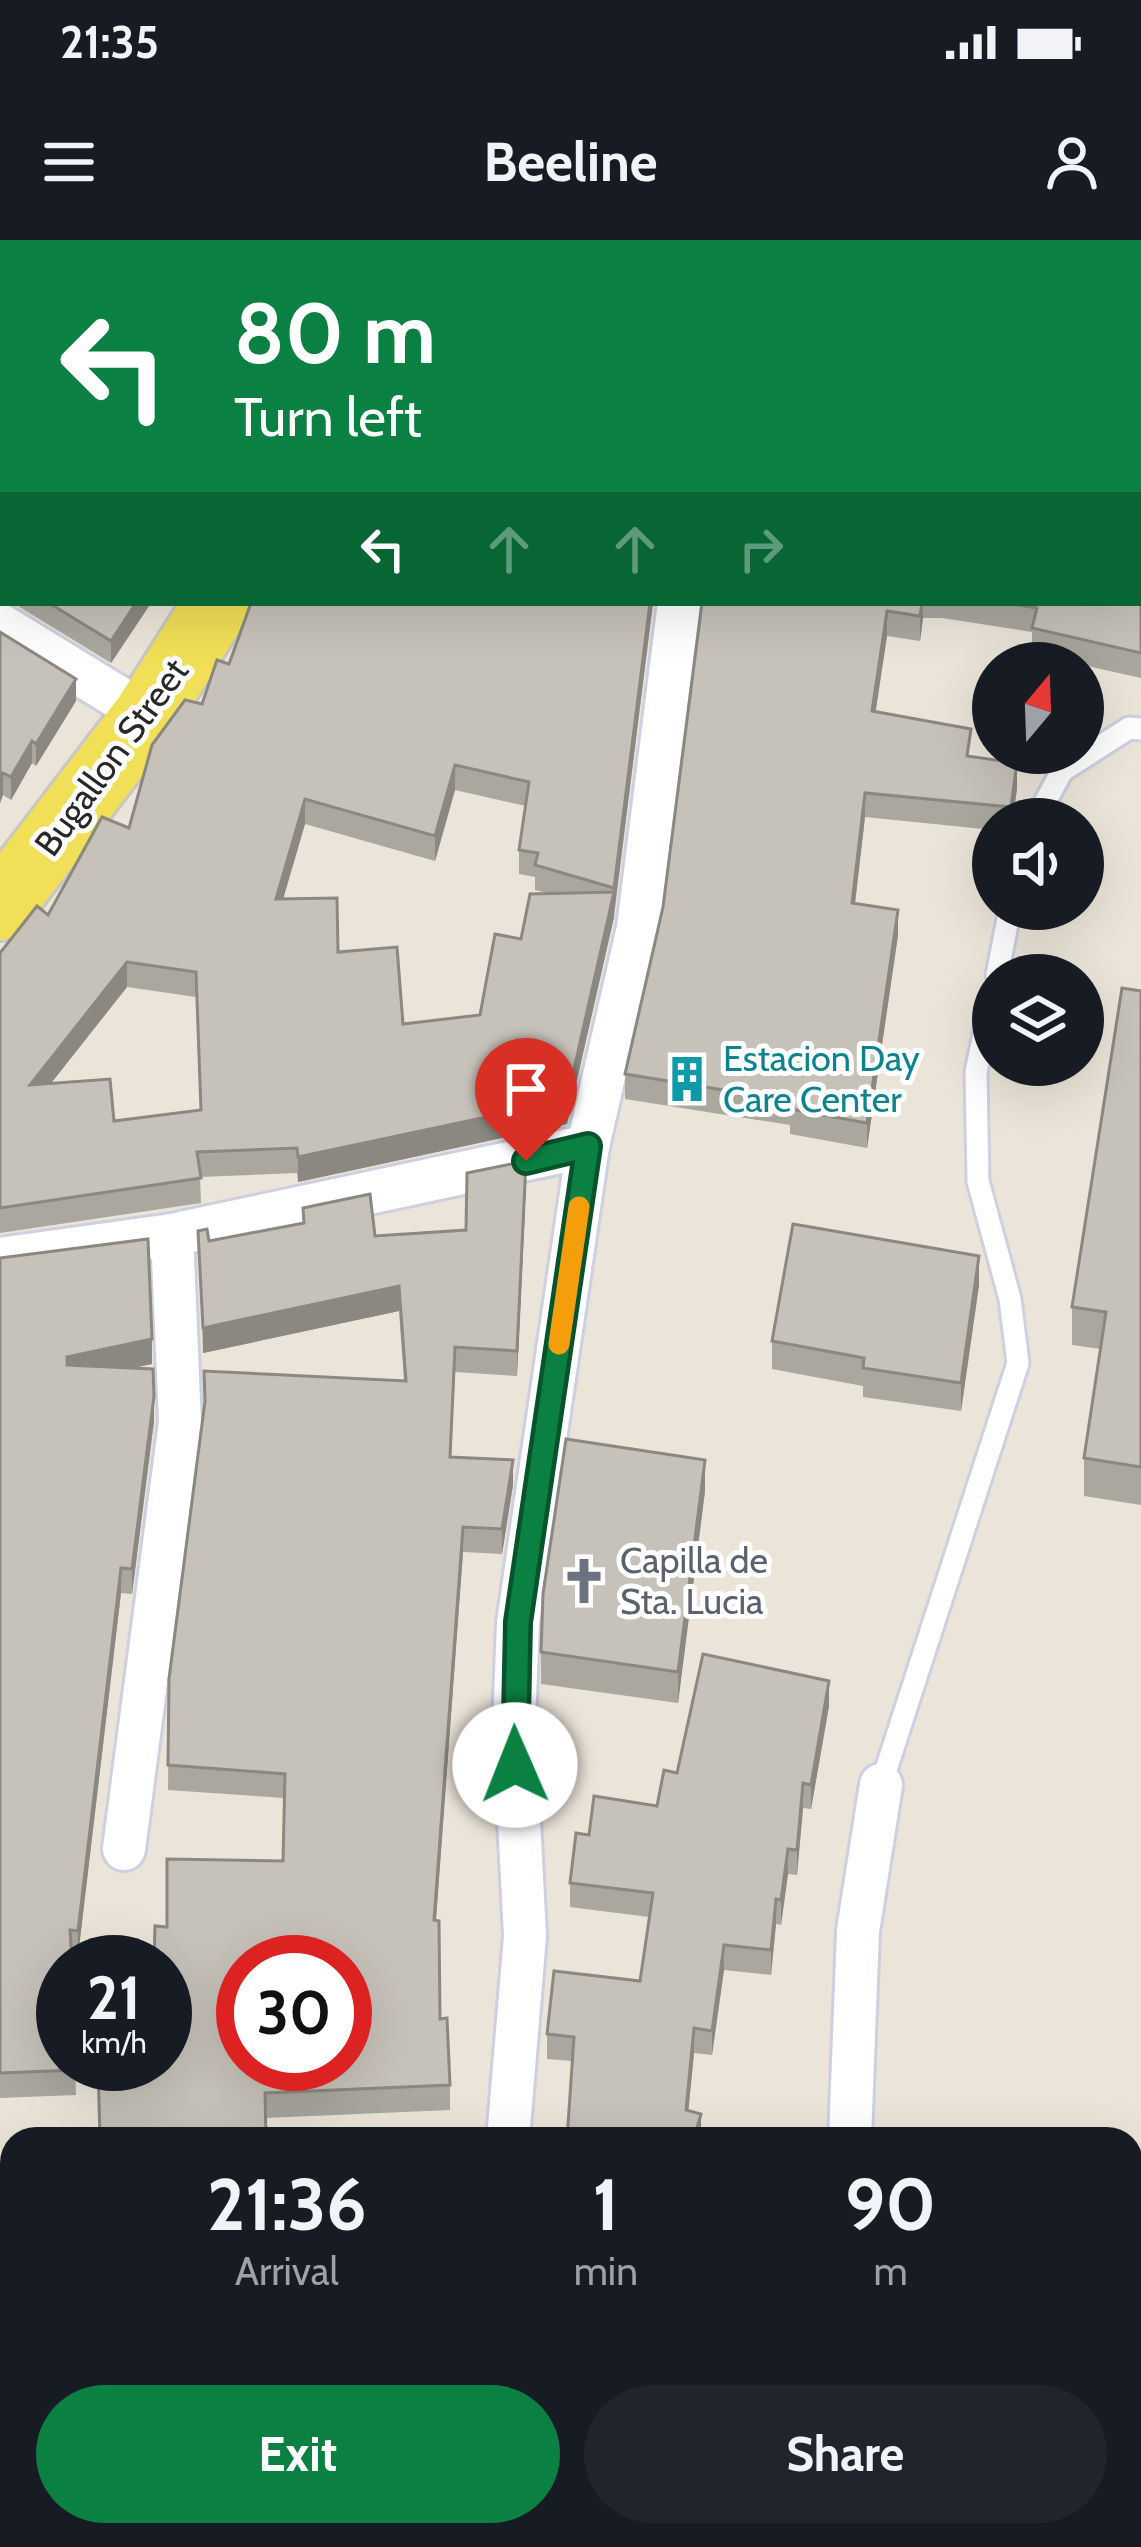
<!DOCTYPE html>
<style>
:root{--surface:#171b24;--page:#20242c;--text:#f1f3f6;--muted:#9ea1a6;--accent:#0b8043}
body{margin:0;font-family:Cabin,sans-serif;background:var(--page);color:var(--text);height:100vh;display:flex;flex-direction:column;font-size:45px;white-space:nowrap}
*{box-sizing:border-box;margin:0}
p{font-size:39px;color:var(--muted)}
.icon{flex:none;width:66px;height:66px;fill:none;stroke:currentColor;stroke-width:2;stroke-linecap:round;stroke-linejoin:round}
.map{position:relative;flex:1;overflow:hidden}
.drawer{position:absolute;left:0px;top:1887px;width:1143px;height:420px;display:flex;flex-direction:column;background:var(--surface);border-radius:36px 36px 0 0;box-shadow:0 12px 48px #0002}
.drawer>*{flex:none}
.hud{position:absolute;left:0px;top:0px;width:1143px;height:366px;box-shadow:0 12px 48px #0002;background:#0b8043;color:#fff;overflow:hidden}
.needle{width:78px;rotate:19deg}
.buttons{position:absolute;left:972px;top:402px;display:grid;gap:24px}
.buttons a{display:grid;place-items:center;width:132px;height:132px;border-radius:50%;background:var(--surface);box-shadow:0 12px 48px #0002;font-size:60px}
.speed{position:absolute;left:36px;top:1695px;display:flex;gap:24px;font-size:60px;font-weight:700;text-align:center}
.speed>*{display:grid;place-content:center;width:156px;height:156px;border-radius:50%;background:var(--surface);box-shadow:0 12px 48px #0002;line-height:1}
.speed small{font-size:30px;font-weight:400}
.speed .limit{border:18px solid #d22;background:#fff;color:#111}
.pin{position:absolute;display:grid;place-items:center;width:102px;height:102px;color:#fff;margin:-123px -51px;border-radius:50% 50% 50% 0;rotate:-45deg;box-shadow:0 0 12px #0007}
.pin .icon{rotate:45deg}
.me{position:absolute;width:132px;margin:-66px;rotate:359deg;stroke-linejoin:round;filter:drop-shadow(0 0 9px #0008)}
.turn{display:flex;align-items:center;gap:42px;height:252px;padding:0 36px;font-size:54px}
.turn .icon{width:156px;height:156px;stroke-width:2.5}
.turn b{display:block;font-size:84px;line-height:102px}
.lanes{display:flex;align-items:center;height:114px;padding:0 36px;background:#0003;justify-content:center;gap:60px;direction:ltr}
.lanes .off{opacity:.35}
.eta{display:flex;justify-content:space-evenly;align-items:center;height:204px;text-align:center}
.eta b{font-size:72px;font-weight:800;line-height:84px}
.primary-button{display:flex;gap:24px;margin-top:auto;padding:24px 36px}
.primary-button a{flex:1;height:138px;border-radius:72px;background:var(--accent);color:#fff;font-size:48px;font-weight:800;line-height:138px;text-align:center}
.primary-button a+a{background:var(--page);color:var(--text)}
.status{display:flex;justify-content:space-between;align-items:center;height:84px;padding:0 60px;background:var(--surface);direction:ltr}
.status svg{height:33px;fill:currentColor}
header{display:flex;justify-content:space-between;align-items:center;height:156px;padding:0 36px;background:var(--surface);font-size:54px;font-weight:800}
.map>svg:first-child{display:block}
</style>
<div class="status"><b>21:35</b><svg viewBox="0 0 49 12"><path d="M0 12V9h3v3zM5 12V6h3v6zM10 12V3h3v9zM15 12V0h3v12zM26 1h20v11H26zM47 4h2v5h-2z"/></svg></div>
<header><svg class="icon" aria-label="menu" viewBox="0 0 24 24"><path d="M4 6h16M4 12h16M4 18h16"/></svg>Beeline<svg class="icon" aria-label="person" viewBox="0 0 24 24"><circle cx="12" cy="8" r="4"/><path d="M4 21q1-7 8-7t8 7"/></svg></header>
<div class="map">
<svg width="1141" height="2307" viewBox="0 0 1141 2307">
<rect width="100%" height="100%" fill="#ebe5d9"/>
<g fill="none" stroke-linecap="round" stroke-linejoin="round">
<defs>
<g id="service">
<path d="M 1036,579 L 1062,531 L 1129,488 L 1141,489"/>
<path d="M 997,735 L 1010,669"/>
<path d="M 881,1545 L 1018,1123 L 1010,1059 L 978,941 L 976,832 L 993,752"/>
</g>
<g id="minor">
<path d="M 787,3 L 787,0"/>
<path d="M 0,385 L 147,475"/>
<path d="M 0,1019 L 172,995 L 588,906"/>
<path d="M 124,1609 L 180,1182 L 172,995"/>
<path d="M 508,1899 L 525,1696 L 514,1484 L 518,1383 L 588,906 L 638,688 L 679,363"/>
<path d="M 850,1899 L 858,1691 L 881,1545"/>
<path d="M 0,2184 L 12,2184"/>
<path d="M 458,2307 L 460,2295"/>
<path d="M 842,2307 L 843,2295"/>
</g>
<g id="primary">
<path d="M 423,3 L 425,0"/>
<path d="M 0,667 L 147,475 L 218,363"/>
</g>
</defs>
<use href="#service" stroke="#cecfe1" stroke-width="27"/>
<use href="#minor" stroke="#cecfe1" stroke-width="48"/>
<use href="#primary" stroke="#c7c7c7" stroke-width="72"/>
<use href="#service" stroke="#fff" stroke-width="21"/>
<use href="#minor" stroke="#fff" stroke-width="42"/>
<use href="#primary" stroke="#f1df57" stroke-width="66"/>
</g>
<g fill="#aaa79f" fill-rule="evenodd">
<path d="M 500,0 L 775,0 L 786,3 L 500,3 Z"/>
<path d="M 0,115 L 3,118 L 3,363 L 0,362 Z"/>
<path d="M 1141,152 L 1141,438 L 1083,425 L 1083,423 L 1032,413 L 1032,392 L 942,378 L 923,378 L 920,401 L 887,396 L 875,472 L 970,516 L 1017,548 L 1013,579 L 993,579 L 993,590 L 865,577 L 855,664 L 898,695 L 867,908 L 790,894 L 790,885 L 625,859 L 625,834 L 663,667 L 702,363 L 1140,363 Z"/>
<path d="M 13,363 L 151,363 L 111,423 Z"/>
<path d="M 251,363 L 653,363 L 614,677 L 567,884 L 298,942 L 297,933 L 200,937 L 201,963 L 0,993 L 0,713 L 48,675 L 129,588 L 202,464 L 229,424 ZM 455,550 L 526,566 L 519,610 L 519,634 L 535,637 L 535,650 L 547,653 L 480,775 L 403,784 L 338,712 L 283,659 L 305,584 L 435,621 ZM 127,747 L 196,757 L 200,870 L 114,881 L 51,843 Z"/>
<path d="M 0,392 L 76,461 L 36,526 L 32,523 L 11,560 L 3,555 L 0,563 Z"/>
<path d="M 1141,751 L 1141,1265 L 1084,1256 L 1084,1218 L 1101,1109 L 1072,1105 L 1072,1067 Z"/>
<path d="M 526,945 L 517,1136 L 455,1132 L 451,1217 L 513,1245 L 502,1314 L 463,1312 L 436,1681 L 440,1779 L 450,1845 L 450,1870 L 266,1878 L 165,1824 L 167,1687 L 283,1621 L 284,1558 L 168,1550 L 169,1439 L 404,1141 L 399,1071 L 203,1113 L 198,991 L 209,1001 L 303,983 L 303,968 L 375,996 L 466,990 Z"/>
<path d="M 0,1018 L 152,1124 L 133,1128 L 154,1181 L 132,1354 L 121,1353 L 78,1716 L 71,1715 L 76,1855 L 0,1858 Z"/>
<path d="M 979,1045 L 961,1171 L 863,1157 L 863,1146 L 772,1129 L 772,1101 Z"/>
<path d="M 705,1251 L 678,1463 L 541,1444 L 541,1412 Z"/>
<path d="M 829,1466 L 811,1569 L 803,1568 L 797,1635 L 788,1634 L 781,1685 L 776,1684 L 771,1735 L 724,1730 L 712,1815 L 694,1813 L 688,1871 L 701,1899 L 572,1821 L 547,1819 L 547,1794 L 640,1741 L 649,1677 L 570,1667 L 570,1643 L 589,1595 L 657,1566 L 677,1533 Z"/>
<rect x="0" y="1940" width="12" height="221"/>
<path d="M 309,2295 L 438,2295 L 436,2307 L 309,2307 Z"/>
</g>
<g fill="#8b8882">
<path d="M 43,0 L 60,0 L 58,3 L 40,3 Z"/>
<path d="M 3,52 L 3,74 L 0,78 L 0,56 Z"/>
<path d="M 136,363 L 151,363 L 111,423 L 111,401 Z"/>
<path d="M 650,363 L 653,363 L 614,673 L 614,648 Z"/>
<path d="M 922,363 L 923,378 L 920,401 L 920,376 Z"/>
<path d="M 887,371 L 887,396 L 872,496 L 872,471 Z"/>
<path d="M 76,439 L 76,461 L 36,526 L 36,504 Z"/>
<path d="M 32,501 L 32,523 L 11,560 L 11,537 Z"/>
<path d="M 1017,523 L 1017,548 L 1013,579 L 1011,579 Z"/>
<path d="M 455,525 L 455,550 L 435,621 L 435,596 Z"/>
<path d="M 3,533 L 3,555 L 0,563 L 0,541 Z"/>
<path d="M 865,553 L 865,577 L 852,688 L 852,663 Z"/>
<path d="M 305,559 L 305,584 L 276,683 L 276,659 Z"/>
<path d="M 614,652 L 614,677 L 567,884 L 298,942 L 298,917 L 567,860 Z"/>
<path d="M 898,670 L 898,695 L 867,908 L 867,883 Z"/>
<path d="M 127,722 L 127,747 L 30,870 L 30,845 Z"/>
<path d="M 526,921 L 526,945 L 517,1136 L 517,1111 Z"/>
<path d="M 979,1016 L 979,1045 L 961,1171 L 961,1143 Z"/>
<path d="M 399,1046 L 399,1071 L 203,1113 L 203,1088 Z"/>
<path d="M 152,1099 L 152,1124 L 67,1142 L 67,1117 Z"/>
<path d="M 154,1156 L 154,1181 L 132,1354 L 132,1329 Z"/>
<path d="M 513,1220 L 513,1245 L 502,1314 L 502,1289 Z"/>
<path d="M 705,1220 L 705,1251 L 678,1463 L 678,1432 Z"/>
<path d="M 463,1287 L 463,1312 L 434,1705 L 434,1680 Z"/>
<path d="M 121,1328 L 121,1353 L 78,1716 L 78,1691 Z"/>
<path d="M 829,1441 L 829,1466 L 811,1569 L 811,1545 Z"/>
<path d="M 803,1543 L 803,1568 L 797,1635 L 797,1610 Z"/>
<path d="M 788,1609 L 788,1634 L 781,1685 L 781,1660 Z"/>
<path d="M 776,1659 L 776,1684 L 771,1735 L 771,1710 Z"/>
<path d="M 724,1705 L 724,1730 L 712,1815 L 712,1791 Z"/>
<path d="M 694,1788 L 694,1813 L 686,1895 L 686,1870 Z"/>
<path d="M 701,1874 L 701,1899 L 694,1899 Z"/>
</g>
<g fill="#c6c2b9" stroke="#8b8882" stroke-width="3" fill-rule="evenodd">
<path d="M 0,0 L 43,0 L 40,3 L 3,3 L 3,52 L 0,56 Z"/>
<path d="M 194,0 L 347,0 L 346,3 L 193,3 Z"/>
<path d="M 528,0 L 775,0 L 786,3 L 538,3 Z"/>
<path d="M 794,0 L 1000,0 L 1000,3 L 789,3 Z"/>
<path d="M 0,115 L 3,118 L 3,340 L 0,340 Z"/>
<path d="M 1140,152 L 1141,152 L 1141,413 L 1032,388 L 1037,368 L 1007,363 L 1140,363 Z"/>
<path d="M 49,363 L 136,363 L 111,401 Z"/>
<path d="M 251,363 L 650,363 L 614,648 L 535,625 L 538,613 L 519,610 L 529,542 L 455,525 L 435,596 L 305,559 L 276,659 L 337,658 L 338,712 L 397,707 L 403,784 L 480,775 L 495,694 L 521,699 L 530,654 L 614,652 L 567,860 L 298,917 L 297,908 L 197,912 L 201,938 L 0,968 L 0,713 L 37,666 L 48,675 L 102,577 L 129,588 L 152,505 L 185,460 L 202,464 L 217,420 L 229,424 ZM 127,722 L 196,732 L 201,870 L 114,881 L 110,839 L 30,845 Z"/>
<path d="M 702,363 L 922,363 L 920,376 L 887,371 L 872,471 L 971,489 L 967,516 L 1017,523 L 1011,567 L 865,553 L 852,663 L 898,670 L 867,883 L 790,869 L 791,861 L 625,834 L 663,667 Z"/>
<path d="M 0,392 L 76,439 L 36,504 L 32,501 L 11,537 L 3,533 L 0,541 Z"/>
<path d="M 1122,748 L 1141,751 L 1141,1227 L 1084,1218 L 1106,1072 L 1072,1067 Z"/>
<path d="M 526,921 L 517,1111 L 455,1107 L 450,1217 L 513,1220 L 502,1289 L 463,1287 L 434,1680 L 439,1681 L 440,1779 L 447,1778 L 450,1845 L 265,1853 L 266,1899 L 100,1899 L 98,1824 L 165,1824 L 165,1722 L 154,1722 L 155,1686 L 167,1687 L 167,1619 L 283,1621 L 285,1534 L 168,1525 L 169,1439 L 205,1161 L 204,1131 L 406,1141 L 399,1046 L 203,1088 L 198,991 L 207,989 L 209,1001 L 304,983 L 303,968 L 370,954 L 375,996 L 466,990 L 467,933 ZM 243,1722 L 345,1722 L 345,1824 L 243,1824 Z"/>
<path d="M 793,984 L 979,1016 L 961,1143 L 863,1128 L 864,1118 L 772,1101 Z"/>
<path d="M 148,999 L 152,1099 L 67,1117 L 67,1125 L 153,1129 L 154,1156 L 132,1329 L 121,1328 L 78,1691 L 70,1690 L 72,1722 L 63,1722 L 63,1824 L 76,1824 L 76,1830 L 0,1833 L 0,1018 Z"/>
<path d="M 566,1199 L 705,1220 L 678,1432 L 541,1412 L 543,1354 Z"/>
<path d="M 703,1414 L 829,1441 L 811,1545 L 803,1543 L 797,1610 L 788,1609 L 781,1660 L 776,1659 L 771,1710 L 724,1705 L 712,1791 L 694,1788 L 686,1870 L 701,1874 L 694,1899 L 567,1899 L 574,1797 L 547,1794 L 554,1731 L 640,1741 L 653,1653 L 570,1643 L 576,1593 L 589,1595 L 594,1556 L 657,1566 L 664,1530 L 677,1533 Z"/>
<rect x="0" y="1940" width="12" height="196"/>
<path d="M 0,2181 L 12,2184 L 12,2295 L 191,2295 L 191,2307 L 0,2307 Z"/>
<rect x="480" y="2295" width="336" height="12"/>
</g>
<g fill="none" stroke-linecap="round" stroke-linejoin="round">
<defs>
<path id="route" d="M 515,1525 L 518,1382 L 588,906 L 526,921"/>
</defs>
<use href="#route" stroke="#07532c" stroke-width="30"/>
<use href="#route" stroke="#0b8043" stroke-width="21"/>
<path stroke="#f59e0b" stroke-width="21" d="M 559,1104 L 579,967"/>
</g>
<defs>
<symbol id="building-bare" viewBox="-9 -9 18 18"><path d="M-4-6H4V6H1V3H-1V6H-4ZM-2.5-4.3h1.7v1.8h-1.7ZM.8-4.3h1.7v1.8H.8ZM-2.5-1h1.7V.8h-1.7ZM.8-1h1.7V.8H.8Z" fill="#0f9aa8" stroke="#fff" stroke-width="2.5" paint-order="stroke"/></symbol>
<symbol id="church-bare" viewBox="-9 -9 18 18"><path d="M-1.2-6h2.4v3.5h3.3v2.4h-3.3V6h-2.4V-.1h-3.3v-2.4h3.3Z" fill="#6b7280" stroke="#fff" stroke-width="2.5" paint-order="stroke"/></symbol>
</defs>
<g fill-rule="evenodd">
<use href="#building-bare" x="654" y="806" width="66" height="66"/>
<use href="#church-bare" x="551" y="1308" width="66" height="66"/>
</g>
<g text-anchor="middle" stroke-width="10" stroke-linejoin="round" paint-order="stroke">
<g font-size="36" fill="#282828" stroke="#fff">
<text transform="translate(111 517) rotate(-54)" y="13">Bugallon Street</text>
</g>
<g font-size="36" fill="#0d838f" stroke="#fff" text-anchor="start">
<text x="723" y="831">Estacion Day<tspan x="723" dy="41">Care Center</tspan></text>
</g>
<g font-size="36" fill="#5b616d" stroke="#fff" text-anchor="start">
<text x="620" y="1333">Capilla de<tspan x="620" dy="41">Sta. Lucia</tspan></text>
</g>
</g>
</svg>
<div class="buttons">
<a><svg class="needle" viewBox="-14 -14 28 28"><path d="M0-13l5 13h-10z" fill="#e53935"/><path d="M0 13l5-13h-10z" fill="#9ea1a6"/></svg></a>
<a><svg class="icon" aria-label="sound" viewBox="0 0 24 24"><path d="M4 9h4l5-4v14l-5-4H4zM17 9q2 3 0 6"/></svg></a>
<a><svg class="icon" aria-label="layers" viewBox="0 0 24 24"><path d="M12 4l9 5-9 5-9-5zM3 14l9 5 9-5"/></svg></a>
</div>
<div class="speed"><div>21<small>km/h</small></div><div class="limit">30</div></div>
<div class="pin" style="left:526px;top:921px;background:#d93025"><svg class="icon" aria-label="arrive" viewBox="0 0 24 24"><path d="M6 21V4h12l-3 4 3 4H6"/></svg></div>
<svg class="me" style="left:515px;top:1525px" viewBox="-20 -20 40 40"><circle r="19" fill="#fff"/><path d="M0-13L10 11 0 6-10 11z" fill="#0b8043"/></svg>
<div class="hud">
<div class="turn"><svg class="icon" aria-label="left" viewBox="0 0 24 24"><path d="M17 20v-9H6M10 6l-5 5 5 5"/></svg><div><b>80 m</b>Turn left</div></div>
<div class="lanes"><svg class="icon" aria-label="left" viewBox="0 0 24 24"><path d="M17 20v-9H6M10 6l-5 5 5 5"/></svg><svg class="icon off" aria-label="ahead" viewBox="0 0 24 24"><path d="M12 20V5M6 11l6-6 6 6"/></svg><svg class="icon off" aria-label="ahead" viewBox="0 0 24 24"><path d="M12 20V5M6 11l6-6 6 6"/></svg><svg class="icon off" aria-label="right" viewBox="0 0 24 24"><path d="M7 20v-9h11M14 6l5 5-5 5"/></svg></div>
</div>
<section class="drawer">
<div class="eta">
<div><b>21:36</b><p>Arrival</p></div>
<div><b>1</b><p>min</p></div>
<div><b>90</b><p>m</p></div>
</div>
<div class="primary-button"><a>Exit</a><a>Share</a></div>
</section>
</div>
